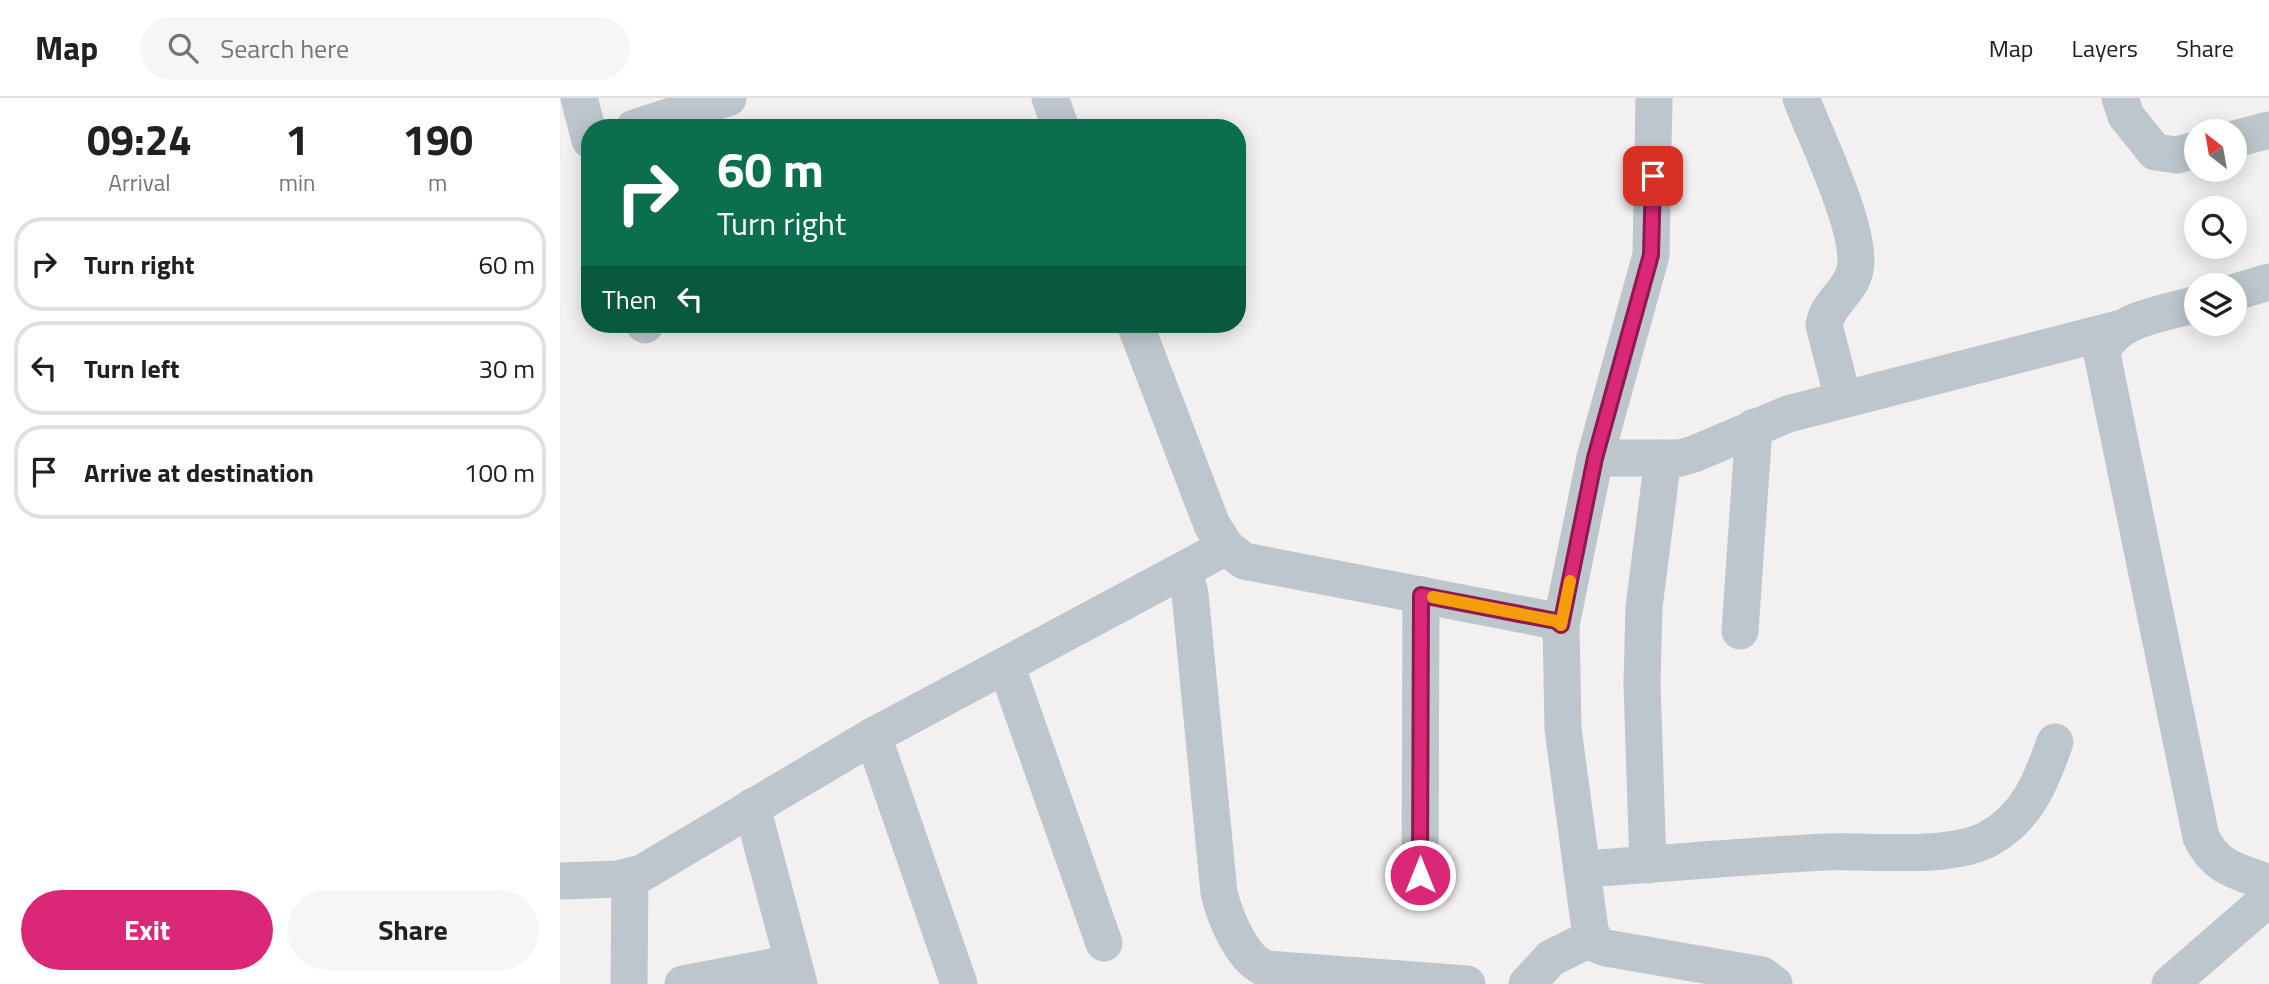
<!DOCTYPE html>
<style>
:root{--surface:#fff;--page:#f6f6f6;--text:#202124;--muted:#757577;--line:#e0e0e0;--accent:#db2777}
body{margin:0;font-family:"Titillium Web",sans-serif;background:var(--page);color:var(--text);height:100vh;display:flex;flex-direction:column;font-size:26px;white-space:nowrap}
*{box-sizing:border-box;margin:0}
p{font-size:23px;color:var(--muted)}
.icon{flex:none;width:38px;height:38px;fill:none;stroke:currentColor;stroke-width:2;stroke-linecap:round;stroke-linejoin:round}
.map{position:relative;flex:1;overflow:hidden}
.drawer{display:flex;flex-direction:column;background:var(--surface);width:560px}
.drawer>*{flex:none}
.guide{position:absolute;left:21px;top:21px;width:665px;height:214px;border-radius:28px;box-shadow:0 4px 18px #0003;background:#0b6e4f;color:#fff;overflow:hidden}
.needle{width:46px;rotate:329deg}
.tools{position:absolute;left:1624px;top:21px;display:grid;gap:14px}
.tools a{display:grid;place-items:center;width:63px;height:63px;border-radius:50%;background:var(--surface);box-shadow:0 4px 18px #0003;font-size:35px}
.pin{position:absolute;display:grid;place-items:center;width:60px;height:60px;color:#fff;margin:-30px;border-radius:14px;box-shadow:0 4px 10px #0006}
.me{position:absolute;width:77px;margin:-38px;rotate:0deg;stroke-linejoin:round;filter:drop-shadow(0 0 5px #0008)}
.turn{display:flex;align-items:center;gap:24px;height:147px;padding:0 21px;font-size:32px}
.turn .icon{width:91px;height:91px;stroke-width:2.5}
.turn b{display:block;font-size:49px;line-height:60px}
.then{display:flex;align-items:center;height:66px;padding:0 21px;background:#0003;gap:14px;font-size:26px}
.eta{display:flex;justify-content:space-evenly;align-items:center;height:119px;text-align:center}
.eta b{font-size:42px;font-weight:700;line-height:49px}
.primary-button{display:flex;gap:14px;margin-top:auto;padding:14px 21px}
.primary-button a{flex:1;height:80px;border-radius:42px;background:var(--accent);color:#fff;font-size:28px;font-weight:700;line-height:80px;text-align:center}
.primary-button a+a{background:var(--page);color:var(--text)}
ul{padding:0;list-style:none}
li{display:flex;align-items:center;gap:21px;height:94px;margin:0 14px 10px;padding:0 7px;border:4px solid var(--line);border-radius:28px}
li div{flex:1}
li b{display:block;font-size:26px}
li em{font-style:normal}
header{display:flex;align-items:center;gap:42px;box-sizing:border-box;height:98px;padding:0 35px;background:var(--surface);border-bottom:2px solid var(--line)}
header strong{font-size:33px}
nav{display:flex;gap:38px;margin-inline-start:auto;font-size:24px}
.search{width:490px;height:63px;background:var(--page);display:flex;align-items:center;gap:18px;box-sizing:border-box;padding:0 24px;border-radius:38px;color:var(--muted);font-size:26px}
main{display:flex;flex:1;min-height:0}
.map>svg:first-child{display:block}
</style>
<header>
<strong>Map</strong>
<div class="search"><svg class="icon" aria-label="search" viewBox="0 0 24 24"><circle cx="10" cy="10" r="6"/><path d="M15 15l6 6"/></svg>Search here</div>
<nav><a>Map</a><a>Layers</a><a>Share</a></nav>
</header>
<main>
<section class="drawer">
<div class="eta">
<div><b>09:24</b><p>Arrival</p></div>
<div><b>1</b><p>min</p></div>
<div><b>190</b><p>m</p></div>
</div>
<ul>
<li><svg class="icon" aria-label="right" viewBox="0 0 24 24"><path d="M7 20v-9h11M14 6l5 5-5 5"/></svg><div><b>Turn right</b></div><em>60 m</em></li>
<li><svg class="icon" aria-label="left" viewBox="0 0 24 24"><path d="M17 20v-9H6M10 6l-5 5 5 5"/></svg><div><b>Turn left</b></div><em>30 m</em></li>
<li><svg class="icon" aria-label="arrive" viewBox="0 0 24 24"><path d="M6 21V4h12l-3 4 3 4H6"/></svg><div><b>Arrive at destination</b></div><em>100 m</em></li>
</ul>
<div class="primary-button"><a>Exit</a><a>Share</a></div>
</section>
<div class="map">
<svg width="1709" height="886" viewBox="0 0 1709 886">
<rect width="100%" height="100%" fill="#f2f0f1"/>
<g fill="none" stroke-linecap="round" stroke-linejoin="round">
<g stroke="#bdc6cc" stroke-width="37">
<path d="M 19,0 L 30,42"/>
<path d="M 490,0 L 501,30"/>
<path d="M 1241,0 C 1256,40 1303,134 1295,172 C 1290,195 1267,205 1264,227 L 1283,301"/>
<path d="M 1560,0 L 1566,18 L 1595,54 L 1617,57 L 1636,52"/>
<path d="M 74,30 L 168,0"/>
<path d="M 1675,41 L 1709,32"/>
<path d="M 1675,194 L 1709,184"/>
<path d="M 1636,206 C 1605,216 1552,220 1542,256 L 1641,739 C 1656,771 1678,773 1709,785"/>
<path d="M 84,226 L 85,227"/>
<path d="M 575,226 L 652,427 L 666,449 L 684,463 L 996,523 L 1001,527 L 1003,631 L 1030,832 L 1036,846 L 1046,850 L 1202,877 L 1214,886"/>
<path d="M 1035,360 L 1120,360 L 1134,356 L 1228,316 L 1558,231"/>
<path d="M 624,472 L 630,496 L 659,795 C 665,819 682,863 707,871 L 907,886"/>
<path d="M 1001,527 L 1035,360 L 1091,157 L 1094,0"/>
<path d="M 1180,533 L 1194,329"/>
<path d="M 446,567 L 544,845"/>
<path d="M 313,638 L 399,886"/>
<path d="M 192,709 L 239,886"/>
<path d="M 1088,767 L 1082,586 L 1084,509 L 1103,360"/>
<path d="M 1022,771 C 1103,766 1184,758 1265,754 C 1311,752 1388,762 1428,741 C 1467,720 1481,684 1495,644"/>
<path d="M 860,777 L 861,497"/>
<path d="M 0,783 L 59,781 L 82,775 L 313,638 L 666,449"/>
<path d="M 69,886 L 70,778"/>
<path d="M 123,886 L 233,865"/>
<path d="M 967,886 L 991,860 L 1032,840"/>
<path d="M 1610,886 L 1709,800"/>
</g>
</g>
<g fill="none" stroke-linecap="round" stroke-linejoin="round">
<defs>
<path id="route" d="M 860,777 L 861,497 L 996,523 L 1001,527 L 1035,360 L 1091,157 L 1093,78"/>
</defs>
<use href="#route" stroke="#8e194d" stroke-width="18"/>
<use href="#route" stroke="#db2777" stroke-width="12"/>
<path stroke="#f59e0b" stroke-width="12" d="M 873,499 L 996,523 L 1001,527 L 1010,483"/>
</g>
</svg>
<div class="tools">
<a><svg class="needle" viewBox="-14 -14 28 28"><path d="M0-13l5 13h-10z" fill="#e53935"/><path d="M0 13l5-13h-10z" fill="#757577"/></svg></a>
<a><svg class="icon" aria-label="search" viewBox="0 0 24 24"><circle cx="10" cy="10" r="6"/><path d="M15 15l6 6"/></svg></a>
<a><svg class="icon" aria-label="layers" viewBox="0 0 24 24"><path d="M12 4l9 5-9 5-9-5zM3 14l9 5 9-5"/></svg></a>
</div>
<div class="pin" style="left:1093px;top:78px;background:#d93025"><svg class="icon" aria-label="arrive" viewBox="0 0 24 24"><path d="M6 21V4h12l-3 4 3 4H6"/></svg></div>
<svg class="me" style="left:860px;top:777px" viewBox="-20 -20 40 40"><circle r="17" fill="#db2777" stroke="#fff" stroke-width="3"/><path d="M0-11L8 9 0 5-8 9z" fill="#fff"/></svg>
<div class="guide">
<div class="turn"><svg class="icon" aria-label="right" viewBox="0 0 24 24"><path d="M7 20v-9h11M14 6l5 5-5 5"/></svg><div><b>60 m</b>Turn right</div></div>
<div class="then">Then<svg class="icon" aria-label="left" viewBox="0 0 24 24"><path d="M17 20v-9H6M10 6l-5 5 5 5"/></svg></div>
</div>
</div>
</main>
